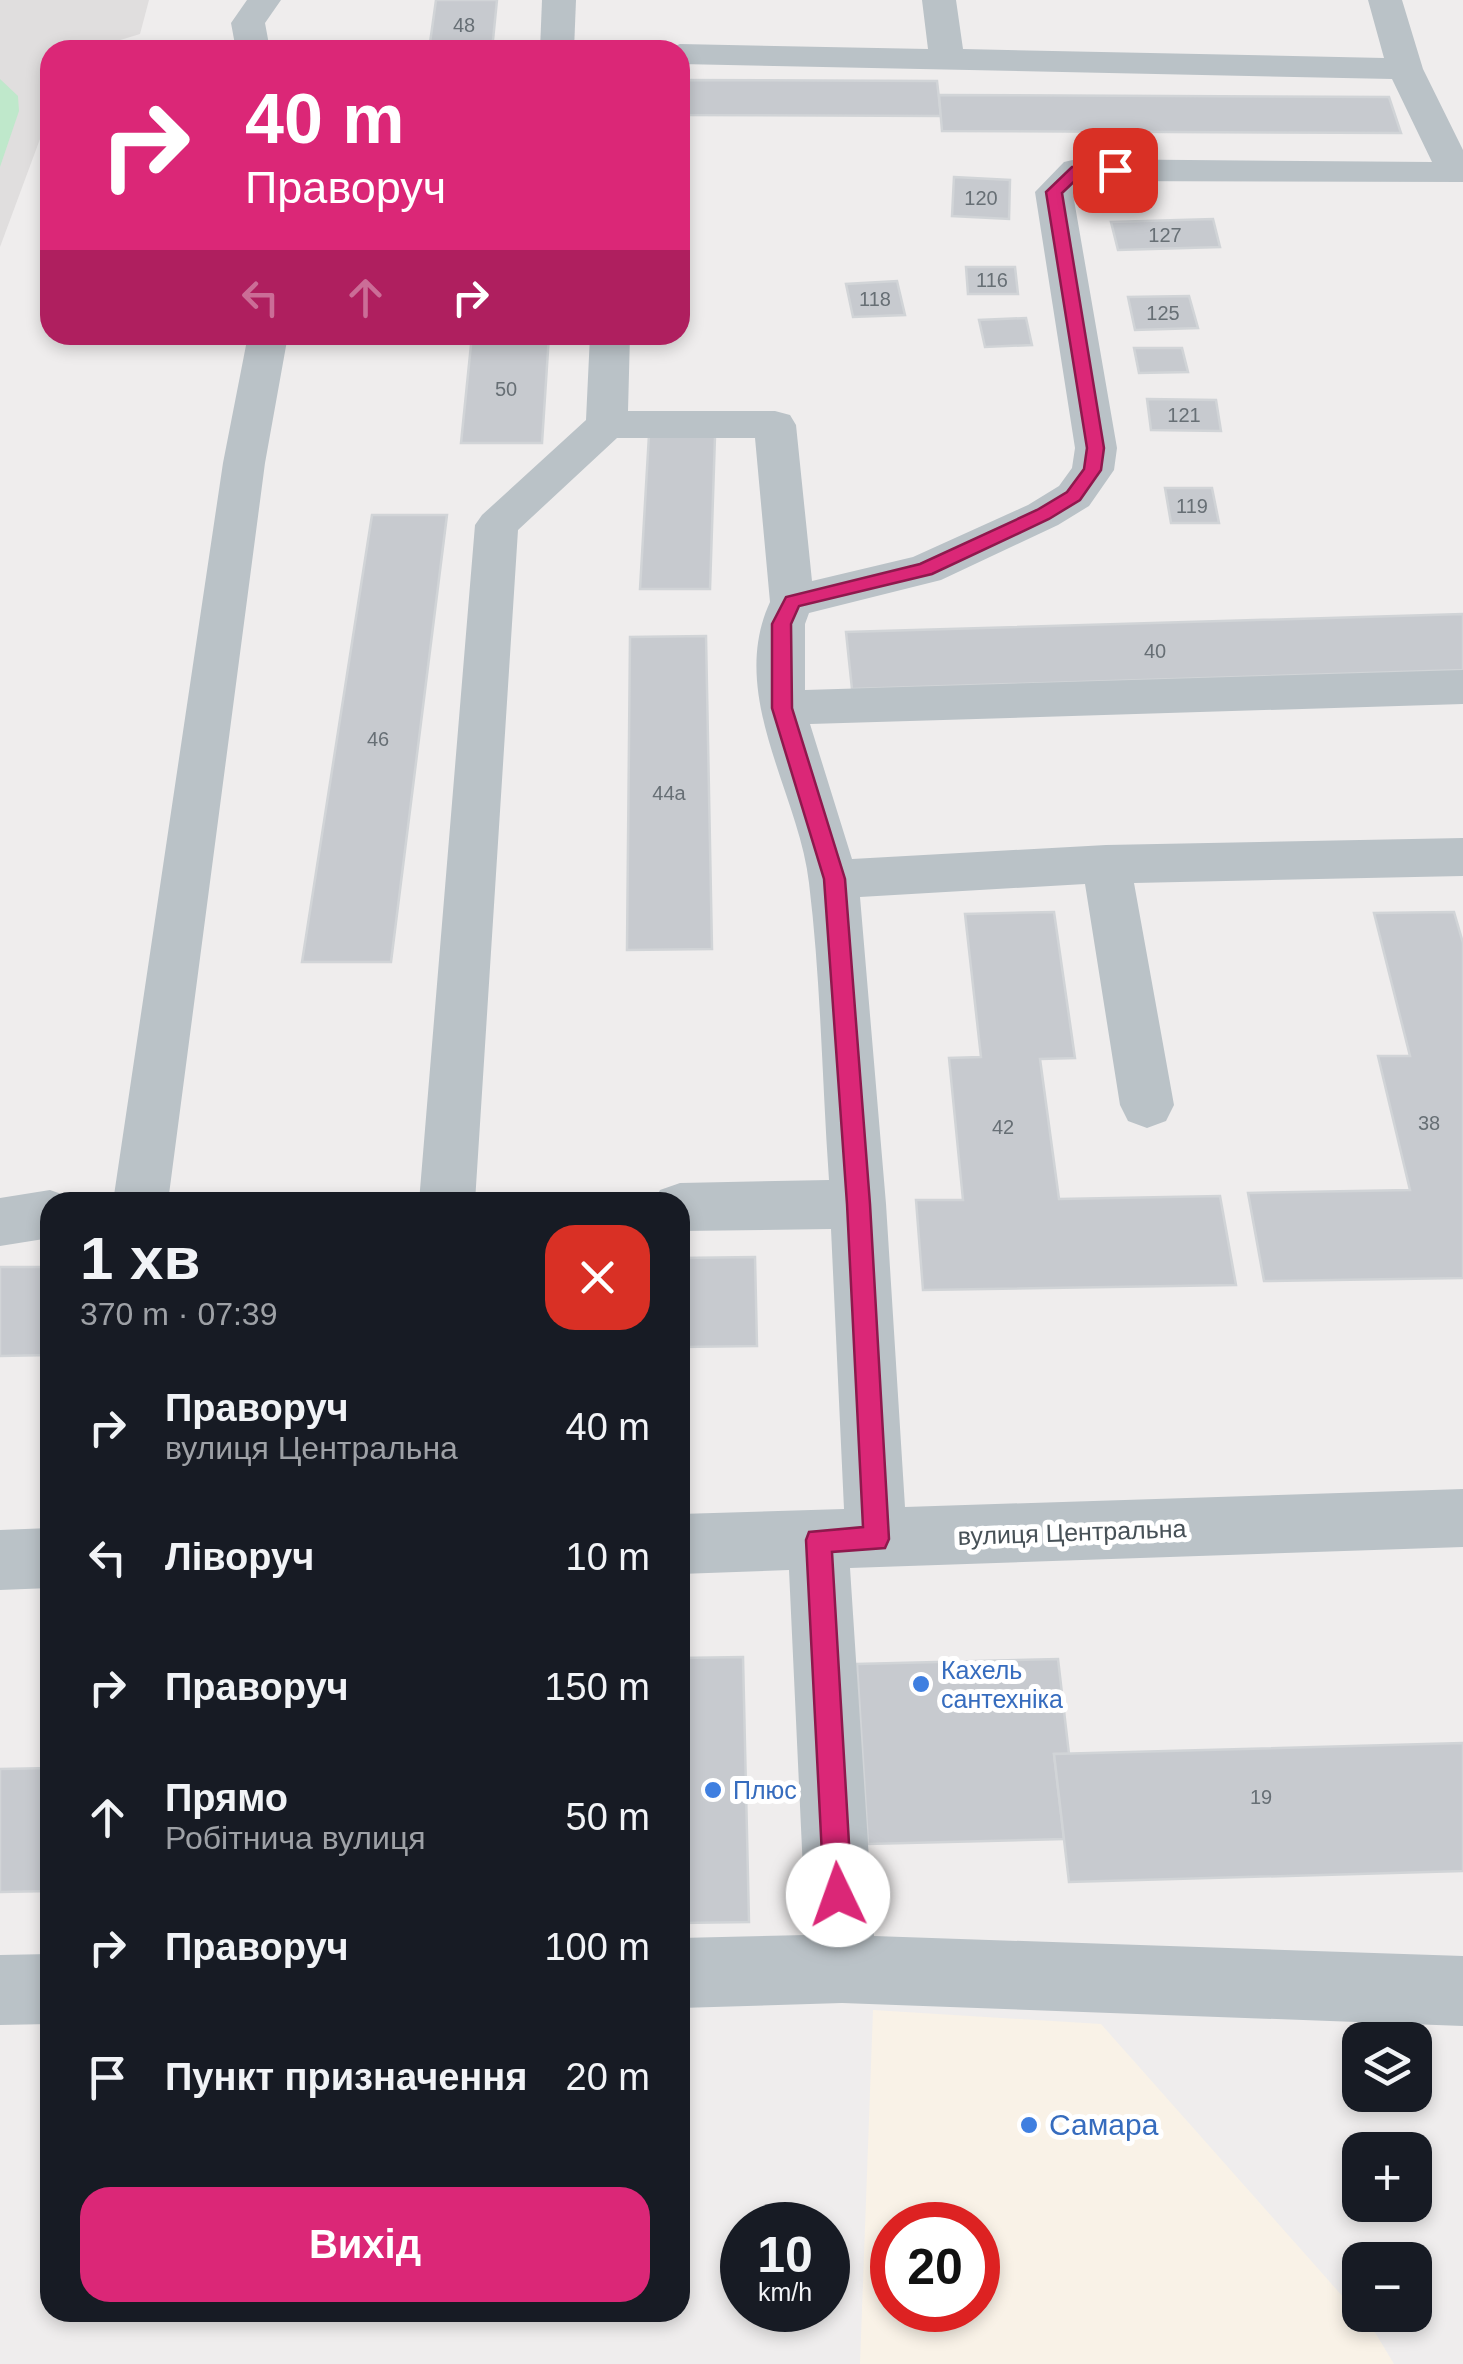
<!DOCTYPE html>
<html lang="uk">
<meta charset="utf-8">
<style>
:root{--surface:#171b24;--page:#242831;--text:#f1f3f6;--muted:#9ea1a6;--accent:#db2777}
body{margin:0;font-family:Arial,sans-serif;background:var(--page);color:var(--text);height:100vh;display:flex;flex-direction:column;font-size:38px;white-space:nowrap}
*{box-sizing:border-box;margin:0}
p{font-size:32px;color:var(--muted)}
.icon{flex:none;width:55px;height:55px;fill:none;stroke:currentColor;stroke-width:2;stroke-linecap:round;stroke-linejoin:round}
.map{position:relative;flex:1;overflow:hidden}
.drawer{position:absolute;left:40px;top:1192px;width:650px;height:1130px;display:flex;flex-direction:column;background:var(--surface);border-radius:30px;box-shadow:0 5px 15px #0003}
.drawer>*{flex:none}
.guide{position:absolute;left:40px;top:40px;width:650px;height:305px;border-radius:30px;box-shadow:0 5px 15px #0003;background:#db2777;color:#fff;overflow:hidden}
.buttons{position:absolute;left:1342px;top:2022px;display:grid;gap:20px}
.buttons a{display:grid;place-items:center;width:90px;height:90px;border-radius:20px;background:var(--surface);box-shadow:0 5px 15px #0003;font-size:50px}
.speed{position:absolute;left:720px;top:2202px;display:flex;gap:20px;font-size:50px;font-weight:700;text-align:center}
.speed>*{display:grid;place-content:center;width:130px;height:130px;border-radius:50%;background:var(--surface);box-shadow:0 5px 15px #0003;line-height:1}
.speed small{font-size:25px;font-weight:400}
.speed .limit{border:15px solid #d22;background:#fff;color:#111}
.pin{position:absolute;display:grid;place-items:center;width:85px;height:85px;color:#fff;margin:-42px;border-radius:20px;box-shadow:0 5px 15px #0006}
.me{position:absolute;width:110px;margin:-55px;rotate:357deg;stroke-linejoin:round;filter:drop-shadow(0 0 8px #0008)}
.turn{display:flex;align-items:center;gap:35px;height:210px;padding:0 40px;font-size:45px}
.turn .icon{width:130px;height:130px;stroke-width:2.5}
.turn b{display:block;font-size:70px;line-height:85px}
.lanes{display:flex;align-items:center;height:95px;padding:0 40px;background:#0003;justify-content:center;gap:50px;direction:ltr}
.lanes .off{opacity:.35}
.round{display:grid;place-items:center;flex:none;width:105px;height:105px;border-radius:30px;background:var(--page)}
.headline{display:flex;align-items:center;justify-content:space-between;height:170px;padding:0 40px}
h1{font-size:60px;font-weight:600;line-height:75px}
.button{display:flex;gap:20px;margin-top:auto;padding:20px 40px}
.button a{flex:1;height:115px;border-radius:30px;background:var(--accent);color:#fff;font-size:40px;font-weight:600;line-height:115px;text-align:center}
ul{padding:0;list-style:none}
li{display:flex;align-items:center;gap:30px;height:130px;padding:0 40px}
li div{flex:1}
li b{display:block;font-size:38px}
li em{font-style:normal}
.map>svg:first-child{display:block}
</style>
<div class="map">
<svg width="1463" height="2364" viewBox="0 0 1463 2364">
<rect width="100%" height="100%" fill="#efeded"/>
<path fill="#f9f2e7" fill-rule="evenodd" d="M 873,2010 L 1101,2024 L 1376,2334 L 1394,2364 L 860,2364 ZM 892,2225 L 978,2225 L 978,2310 L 892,2310 Z"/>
<path fill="#e0dede" d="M 0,0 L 149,0 L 140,34 L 88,50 L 50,50 L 50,112 L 0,247 Z"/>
<path fill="#bfe8cb" d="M 0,79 L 18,96 L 19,111 L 0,167 Z"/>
<g fill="#c7cacf" stroke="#d1d4d7" stroke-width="2.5">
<path d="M 436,0 L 497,0 L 492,50 L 429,50 Z"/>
<path d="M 680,80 L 937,81 L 941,116 L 680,115 Z"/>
<path d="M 939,95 L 1389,97 L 1401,133 L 942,131 Z"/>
<path d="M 954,177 L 1010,180 L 1009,219 L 952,216 Z"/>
<path d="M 1213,219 L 1220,247 L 1118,250 L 1111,222 Z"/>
<path d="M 966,267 L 1015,267 L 1018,294 L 968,294 Z"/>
<path d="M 897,281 L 905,315 L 853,317 L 846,284 Z"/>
<path d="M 1189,296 L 1198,328 L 1135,330 L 1128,297 Z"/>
<path d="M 1026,318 L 1032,345 L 985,347 L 979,320 Z"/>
<path d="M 472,335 L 549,335 L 542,443 L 461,443 Z"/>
<path d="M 1134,348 L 1182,348 L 1188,372 L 1139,373 Z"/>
<path d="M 1147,399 L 1216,400 L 1221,431 L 1151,430 Z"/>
<path d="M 649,435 L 715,436 L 710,589 L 640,589 Z"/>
<path d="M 1165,488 L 1212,488 L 1219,523 L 1171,523 Z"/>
<path d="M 372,515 L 447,515 L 391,962 L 302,962 Z"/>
<path d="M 1463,614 L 1463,670 L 852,689 L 846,632 Z"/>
<path d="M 706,636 L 712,949 L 627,950 L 630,637 Z"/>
<path d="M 1054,912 L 1075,1058 L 1040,1059 L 1059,1199 L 1220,1196 L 1236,1285 L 923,1290 L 916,1200 L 963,1200 L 949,1058 L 981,1057 L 965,914 Z"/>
<path d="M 1454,912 L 1463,943 L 1463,1278 L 1264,1281 L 1248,1193 L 1410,1190 L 1378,1056 L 1410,1056 L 1374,913 Z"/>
<path d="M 755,1257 L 757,1346 L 680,1347 L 680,1258 Z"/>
<path d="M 0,1267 L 50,1267 L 50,1355 L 0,1356 Z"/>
<path d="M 743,1657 L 749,1922 L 680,1923 L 680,1658 Z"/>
<path d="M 1058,1659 L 1069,1754 L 1054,1754 L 1064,1839 L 868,1844 L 857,1664 Z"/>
<path d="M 1463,1743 L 1463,1871 L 1069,1882 L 1054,1754 Z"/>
<path d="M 50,1768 L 50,1891 L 0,1892 L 0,1769 Z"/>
</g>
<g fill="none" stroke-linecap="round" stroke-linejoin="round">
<g fill="#bac2c7" fill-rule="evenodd">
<path d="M 247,0 L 281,0 L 265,23 L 270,50 L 236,50 L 231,23 Z"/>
<path d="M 542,0 L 576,0 L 574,50 L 540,50 Z"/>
<path d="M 922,0 L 956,0 L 963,49 L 1384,58 L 1368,0 L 1402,0 L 1423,69 L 1463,150 L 1463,182 L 1087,181 L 1073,194 L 1117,448 L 1114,470 L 1089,506 L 1058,525 L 941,580 L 809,613 L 805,624 L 805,690 L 1463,670 L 1463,704 L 810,724 L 852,859 L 1106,845 L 1463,838 L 1463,876 L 1134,883 L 1174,1105 L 1166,1121 L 1147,1128 L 1128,1121 L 1120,1105 L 1085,884 L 860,897 L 886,1204 L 905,1507 L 1463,1489 L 1463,1547 L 850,1568 L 874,1936 L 1463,1956 L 1463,2026 L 842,2003 L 680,2008 L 680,1938 L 806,1935 L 789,1570 L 680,1574 L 680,1514 L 844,1509 L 831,1229 L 680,1231 L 680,1202 L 654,1202 L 660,1190 L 680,1183 L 829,1180 C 822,1082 821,981 809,883 C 799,793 727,695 770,602 L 755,438 L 617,438 L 518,530 L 475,1202 L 419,1202 L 475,525 L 482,515 L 586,420 L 590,335 L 630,335 L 628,411 L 775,411 L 790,415 L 796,425 L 812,581 L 913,557 L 1028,505 L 1059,486 L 1072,468 L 1075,448 L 1035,192 L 1064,162 L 1077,159 L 1432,162 L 1392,79 L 680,64 L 680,50 L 665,50 L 680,44 L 928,49 Z"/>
<path d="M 248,335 L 288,335 L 265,463 L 168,1202 L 113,1202 L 223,463 Z"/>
<path d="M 50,1190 L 70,1197 L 72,1202 L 50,1202 L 50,1238 L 0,1246 L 0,1198 Z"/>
<path d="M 50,1528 L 50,1588 L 0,1590 L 0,1530 Z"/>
<path d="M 50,1954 L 50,2024 L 0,2025 L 0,1955 Z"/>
</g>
</g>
<path fill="#db2777" stroke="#8e194d" stroke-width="2.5" d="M 1072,167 L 1115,166 L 1123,170 L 1115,175 L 1081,175 L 1062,193 L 1104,448 L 1101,470 L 1080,500 L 1049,519 L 932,574 L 799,606 L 791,624 L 792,708 L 845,879 L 870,1204 L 889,1539 L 885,1548 L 832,1552 L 852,1895 L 848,1905 L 838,1909 L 828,1905 L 824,1895 L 806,1540 L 809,1532 L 863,1527 L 847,1204 L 824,879 L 772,708 L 772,624 L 786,597 L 920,564 L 1037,510 L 1067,492 L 1084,469 L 1087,448 L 1046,192 Z"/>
<g fill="#3f7fe0" stroke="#fff" stroke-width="4">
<circle cx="921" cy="1684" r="10"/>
<circle cx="713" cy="1790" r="10"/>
<circle cx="1029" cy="2125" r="10"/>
</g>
<g text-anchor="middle" stroke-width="10" stroke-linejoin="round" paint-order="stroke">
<g font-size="20" fill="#676f75">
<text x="464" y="32">48</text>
<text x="981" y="205">120</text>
<text x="1165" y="242">127</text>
<text x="992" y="287">116</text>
<text x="875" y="306">118</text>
<text x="1163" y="320">125</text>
<text x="506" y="396">50</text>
<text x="1184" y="422">121</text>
<text x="1192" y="513">119</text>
<text x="1155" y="658">40</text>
<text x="378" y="746">46</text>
<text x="669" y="800">44а</text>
<text x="1429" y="1130">38</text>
<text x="1003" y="1134">42</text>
<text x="1261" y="1804">19</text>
</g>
<g font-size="25" fill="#475157" stroke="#fff">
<text transform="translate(1072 1532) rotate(-2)" y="9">вулиця Центральна</text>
</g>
<g font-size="25" fill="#366cbe" stroke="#fff" text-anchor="start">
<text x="941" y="1679">Кахель<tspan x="941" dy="29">сантехніка</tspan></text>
<text x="733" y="1799">Плюс</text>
</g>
<g font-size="30" fill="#366cbe" stroke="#fff" text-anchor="start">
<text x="1049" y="2135">Самара</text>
</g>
</g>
</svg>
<div class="buttons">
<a><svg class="icon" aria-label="layers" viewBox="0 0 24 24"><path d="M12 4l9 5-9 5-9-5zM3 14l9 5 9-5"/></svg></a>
<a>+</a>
<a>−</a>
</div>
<div class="speed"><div>10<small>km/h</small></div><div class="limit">20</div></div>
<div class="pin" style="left:1115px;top:170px;background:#d93025"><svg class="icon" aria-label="arrive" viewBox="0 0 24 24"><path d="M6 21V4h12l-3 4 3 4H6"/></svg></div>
<svg class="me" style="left:838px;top:1895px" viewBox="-20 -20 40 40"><circle r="19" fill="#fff"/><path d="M0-13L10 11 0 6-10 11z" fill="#db2777"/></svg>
<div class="guide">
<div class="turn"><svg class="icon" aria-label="right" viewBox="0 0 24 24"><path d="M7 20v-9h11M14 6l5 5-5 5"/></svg><div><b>40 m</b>Праворуч</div></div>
<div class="lanes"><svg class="icon off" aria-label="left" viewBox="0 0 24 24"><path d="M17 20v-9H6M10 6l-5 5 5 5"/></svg><svg class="icon off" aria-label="ahead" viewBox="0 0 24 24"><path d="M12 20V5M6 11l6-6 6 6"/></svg><svg class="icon" aria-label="right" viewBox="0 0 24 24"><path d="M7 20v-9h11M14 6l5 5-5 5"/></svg></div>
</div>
<section class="drawer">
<div class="headline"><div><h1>1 хв</h1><p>370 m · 07:39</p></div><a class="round" style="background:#d93025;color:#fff"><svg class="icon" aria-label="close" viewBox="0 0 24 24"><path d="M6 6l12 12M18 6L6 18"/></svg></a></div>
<ul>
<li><svg class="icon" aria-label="right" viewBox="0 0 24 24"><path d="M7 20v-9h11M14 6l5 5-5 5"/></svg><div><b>Праворуч</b><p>вулиця Центральна</p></div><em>40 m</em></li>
<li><svg class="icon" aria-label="left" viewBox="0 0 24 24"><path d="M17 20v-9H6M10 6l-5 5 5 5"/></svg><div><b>Ліворуч</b></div><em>10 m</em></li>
<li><svg class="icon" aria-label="right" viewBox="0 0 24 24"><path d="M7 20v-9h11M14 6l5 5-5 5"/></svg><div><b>Праворуч</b></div><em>150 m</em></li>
<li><svg class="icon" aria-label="ahead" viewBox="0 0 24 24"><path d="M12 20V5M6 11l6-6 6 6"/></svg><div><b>Прямо</b><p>Робітнича вулиця</p></div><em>50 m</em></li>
<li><svg class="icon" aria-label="right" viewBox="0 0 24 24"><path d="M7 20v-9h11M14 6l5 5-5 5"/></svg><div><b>Праворуч</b></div><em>100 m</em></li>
<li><svg class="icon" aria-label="arrive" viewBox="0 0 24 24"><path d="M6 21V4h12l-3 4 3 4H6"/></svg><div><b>Пункт призначення</b></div><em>20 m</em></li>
</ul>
<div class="button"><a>Вихід</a></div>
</section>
</div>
